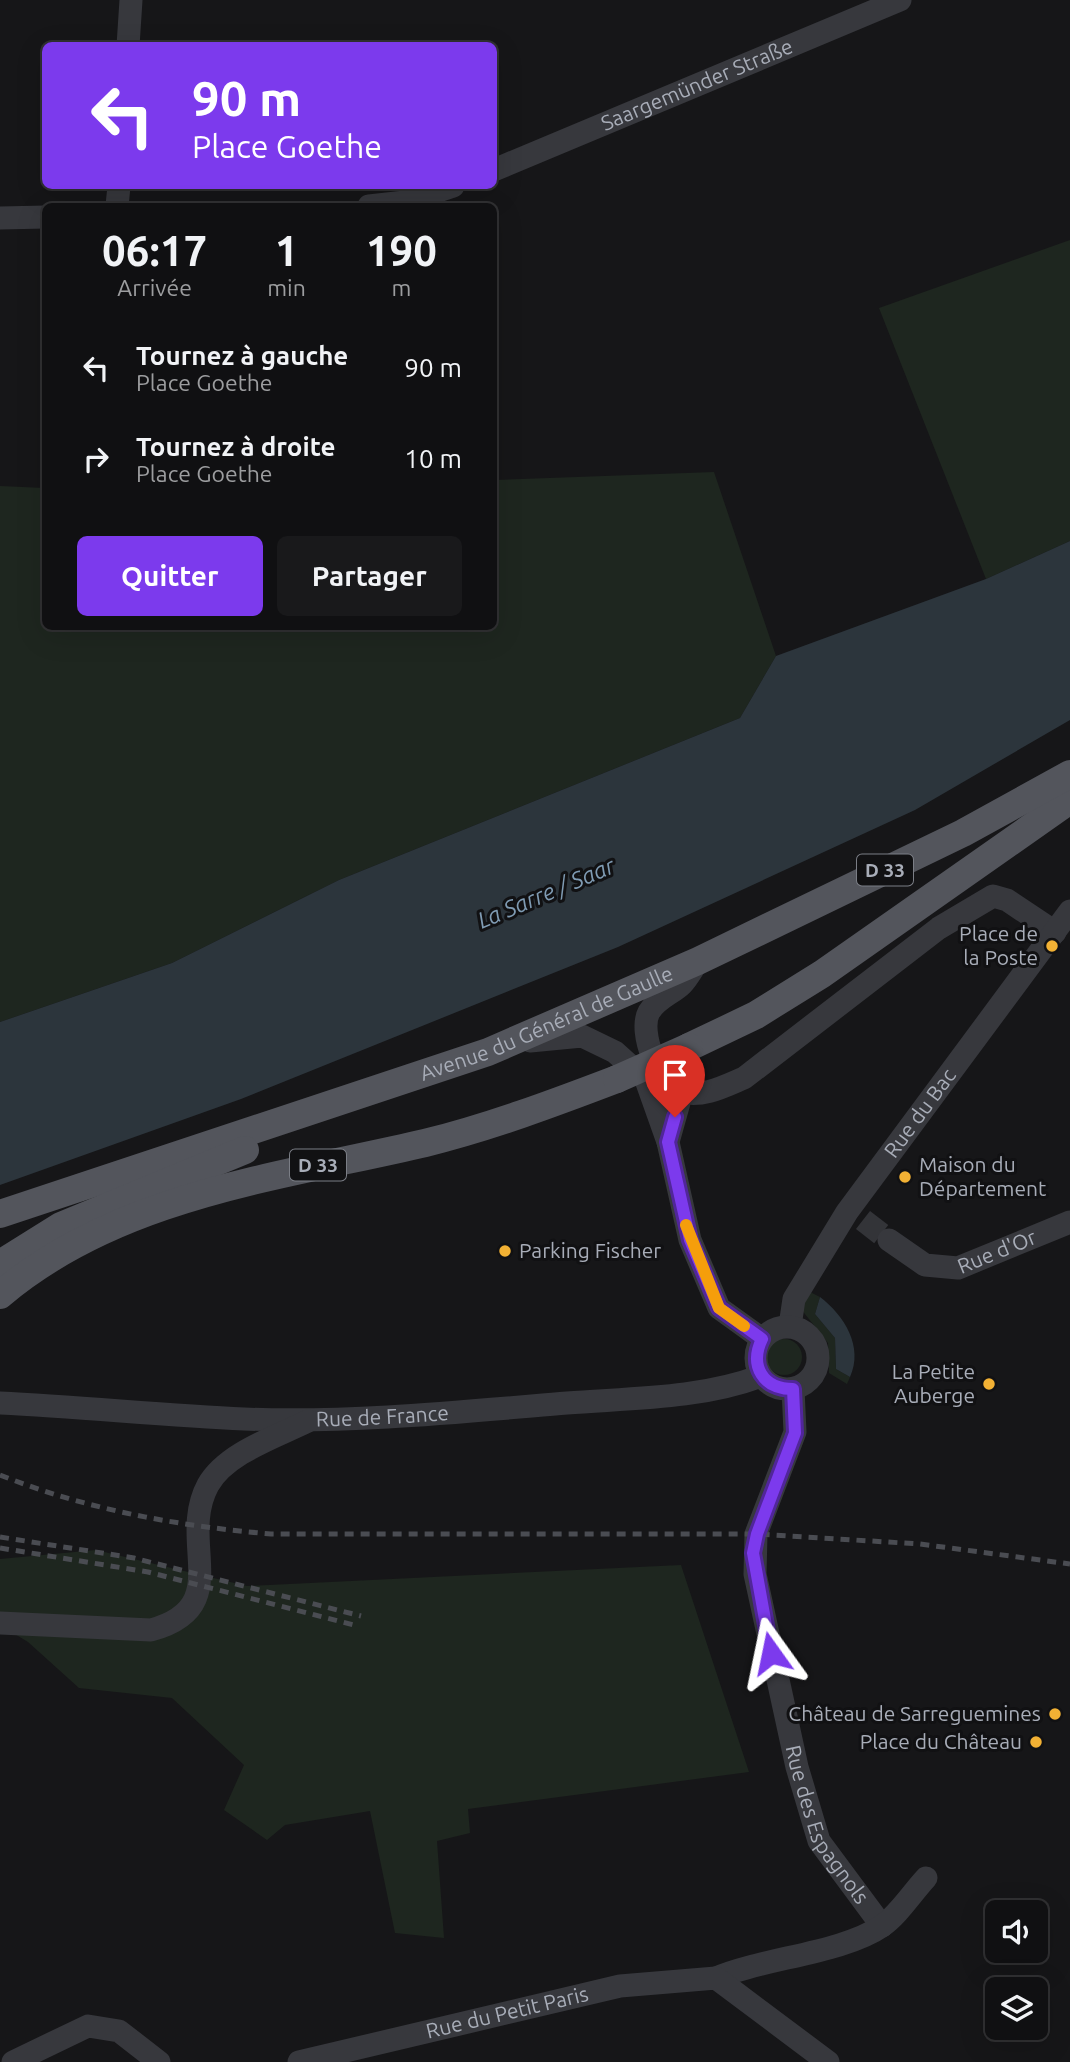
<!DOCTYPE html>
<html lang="fr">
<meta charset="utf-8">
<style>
:root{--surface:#101012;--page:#19191b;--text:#f1f3f6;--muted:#9c9d9f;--line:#303032;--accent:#7c3aed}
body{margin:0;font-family:Ubuntu,sans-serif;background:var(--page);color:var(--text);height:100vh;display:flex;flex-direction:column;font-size:26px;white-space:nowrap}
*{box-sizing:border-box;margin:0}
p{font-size:23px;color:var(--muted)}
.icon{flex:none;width:38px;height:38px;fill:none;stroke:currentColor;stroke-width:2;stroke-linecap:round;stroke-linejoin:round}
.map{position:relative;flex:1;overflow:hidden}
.side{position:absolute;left:42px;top:203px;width:455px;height:427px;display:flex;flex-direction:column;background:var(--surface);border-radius:10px;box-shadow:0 7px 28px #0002,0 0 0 2px var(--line)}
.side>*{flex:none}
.top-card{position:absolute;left:42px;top:42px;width:455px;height:147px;border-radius:10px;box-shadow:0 7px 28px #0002,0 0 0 2px var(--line);background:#7c3aed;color:#fff;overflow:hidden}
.buttons{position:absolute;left:985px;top:1900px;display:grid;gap:14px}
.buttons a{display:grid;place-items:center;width:63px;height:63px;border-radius:10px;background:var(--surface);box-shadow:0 7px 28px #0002,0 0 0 2px var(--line);font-size:35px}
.pin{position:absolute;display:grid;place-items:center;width:60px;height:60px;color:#fff;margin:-72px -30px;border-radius:50% 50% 50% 0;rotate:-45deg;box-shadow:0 0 7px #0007}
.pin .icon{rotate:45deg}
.me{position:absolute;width:77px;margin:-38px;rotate:348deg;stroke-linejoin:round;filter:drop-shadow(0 0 5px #0008)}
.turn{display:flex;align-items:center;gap:24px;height:147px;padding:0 35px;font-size:32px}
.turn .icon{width:91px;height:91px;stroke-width:2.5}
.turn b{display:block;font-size:49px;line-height:60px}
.eta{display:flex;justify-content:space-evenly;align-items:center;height:119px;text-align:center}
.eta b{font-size:42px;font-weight:600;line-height:49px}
.primary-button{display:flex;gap:14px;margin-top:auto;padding:14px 35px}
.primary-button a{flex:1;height:80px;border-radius:10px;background:var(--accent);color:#fff;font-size:28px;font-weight:600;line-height:80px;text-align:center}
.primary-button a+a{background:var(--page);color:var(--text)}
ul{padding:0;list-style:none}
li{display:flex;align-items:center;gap:21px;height:91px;padding:0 35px}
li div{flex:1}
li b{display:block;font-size:26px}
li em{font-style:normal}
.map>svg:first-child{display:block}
</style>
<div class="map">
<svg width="1070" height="2062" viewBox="0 0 1070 2062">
<rect width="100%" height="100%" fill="#161618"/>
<g fill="#1e261f">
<path d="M 1070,240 L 1070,541 L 986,579 L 879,308 Z"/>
<path d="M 714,472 L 776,656 L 740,718 L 339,880 L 172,963 L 0,1022 L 0,486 L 45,488 L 46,626 L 494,626 L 494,480 Z"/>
<path d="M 810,1292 L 820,1297 L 815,1314 L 835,1338 L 836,1369 L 850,1377 L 847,1384 L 829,1373 L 828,1343 L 801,1309 Z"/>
<circle cx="784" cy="1357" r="18"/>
<path d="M 96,1550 L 247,1586 L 681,1565 L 749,1772 L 468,1809 L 470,1833 L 437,1841 L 444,1938 L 395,1933 L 370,1811 L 285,1825 L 267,1840 L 224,1810 L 244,1765 L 172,1698 L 79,1688 L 28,1642 L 0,1625 L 0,1559 Z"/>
</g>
<g fill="#2c353c">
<path d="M 1070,541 L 1070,720 L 915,810 L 618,947 L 241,1099 L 0,1185 L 0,1022 L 172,963 L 339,880 L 740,718 L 776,656 L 986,579 Z"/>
<path d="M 820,1297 C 844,1315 864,1347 850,1377 L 836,1369 L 835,1338 L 815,1314 Z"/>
</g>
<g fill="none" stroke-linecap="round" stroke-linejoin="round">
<path stroke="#333438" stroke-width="23" stroke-dasharray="23 11" stroke-linecap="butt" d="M 863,1220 L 889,1240"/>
<g stroke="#37383d" stroke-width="23">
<path d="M 128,46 L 131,0"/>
<path id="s1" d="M 494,170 L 900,0"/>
<path d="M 117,206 L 119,186"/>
<path d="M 369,206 L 405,202 L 453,186"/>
<path d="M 0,218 L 46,217"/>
<path d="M 698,961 C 693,968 688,978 682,984 C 672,994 657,998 649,1012 C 638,1032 659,1085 681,1092 C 703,1098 725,1086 744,1078 L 939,928 L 993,896 L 1007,900 L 1055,932"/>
<path d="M 530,1041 L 582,1036 L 615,1052 L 646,1080 L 668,1142 L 690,1240 L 719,1308 L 762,1339"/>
<path d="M 668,1142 L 682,1092"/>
<path id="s2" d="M 889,1240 L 925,1265 L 958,1268 L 1070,1222"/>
<path id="s3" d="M 790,1326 L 794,1299 L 847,1212 L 1070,911"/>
<circle cx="787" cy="1358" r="31"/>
<path id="s4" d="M 793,1389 L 795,1432 L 756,1534 L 755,1574 L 797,1767 L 819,1841 L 882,1926"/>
<path id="s5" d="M 0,1403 C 81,1407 162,1415 244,1419 C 351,1423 460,1412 567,1403 C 631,1398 700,1399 761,1376"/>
<path d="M 0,1623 L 151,1630 C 236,1607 177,1542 208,1485 C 226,1453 276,1437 308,1421"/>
<path d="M 716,1978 C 763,1958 843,1953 882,1926 C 898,1915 912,1893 926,1878"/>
<path d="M 13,2062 L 88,2026 L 119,2031 L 159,2062"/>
<path id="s6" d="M 299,2062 L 620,1986 L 716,1978 L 828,2062"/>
</g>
<g stroke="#53555c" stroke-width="28">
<path d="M 689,1047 L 756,1015 L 822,974 L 1070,800"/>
<path id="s7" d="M 0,1214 L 488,1052 L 698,961 L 963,833 L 1070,774"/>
<path d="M 0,1264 L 61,1226 L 245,1150"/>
<path d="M 0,1295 C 118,1195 280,1177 425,1143 C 490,1127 554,1103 617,1079"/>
</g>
<g stroke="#4a4c52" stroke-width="5" stroke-dasharray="9 7" stroke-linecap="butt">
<path d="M 0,1475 C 88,1510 178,1526 271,1534 L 756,1534 L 920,1544 L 1070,1564"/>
<path d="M 0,1537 L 134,1558 L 361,1616"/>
<path d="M 0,1548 L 148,1572 L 358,1626"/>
</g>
<path stroke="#53555c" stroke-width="28" d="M 617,1079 L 689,1047"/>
</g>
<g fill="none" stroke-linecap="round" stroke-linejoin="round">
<defs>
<path id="route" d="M 675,1117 L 668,1142 L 690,1240 L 719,1308 L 762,1339 C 749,1366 763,1389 793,1389 L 795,1433 L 757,1534 L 753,1553 L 771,1653"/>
</defs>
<use href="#route" stroke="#51269a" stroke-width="18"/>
<use href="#route" stroke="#7c3aed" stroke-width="12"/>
<path stroke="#f59e0b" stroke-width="12" d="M 686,1225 L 719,1308 L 744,1326"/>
</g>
<g fill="#f2b134" stroke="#111113" stroke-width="2.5">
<circle cx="1052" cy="946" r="7"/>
<circle cx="905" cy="1177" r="7"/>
<circle cx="505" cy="1251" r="7"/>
<circle cx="989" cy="1384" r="7"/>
<circle cx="1055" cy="1714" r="7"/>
<circle cx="1036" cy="1742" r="7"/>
</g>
<g text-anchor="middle" stroke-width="6" stroke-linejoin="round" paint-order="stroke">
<g fill="#111113" stroke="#7b7e86" stroke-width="2">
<rect x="857" y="854.5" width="56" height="31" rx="5"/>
<rect x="290" y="1149.5" width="56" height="31" rx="5"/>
</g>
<g font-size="19" font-weight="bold" fill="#a8adb8">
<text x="885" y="877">D 33</text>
<text x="318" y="1172">D 33</text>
</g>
<g font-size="21" fill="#a8adb8" stroke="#111113">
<text dy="7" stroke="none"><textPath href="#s1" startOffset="220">Saargemünder Straße</textPath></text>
<text dy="7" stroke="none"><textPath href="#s7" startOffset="579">Avenue du Général de Gaulle</textPath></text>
<text dy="7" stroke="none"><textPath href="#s3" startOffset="252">Rue du Bac</textPath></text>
<text dy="7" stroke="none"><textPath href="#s2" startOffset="119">Rue d'Or</textPath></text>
<text dy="7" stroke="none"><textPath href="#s5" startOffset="383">Rue de France</textPath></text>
<text dy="7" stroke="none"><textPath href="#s4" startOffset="455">Rue des Espagnols</textPath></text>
<text dy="7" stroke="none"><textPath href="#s6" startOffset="214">Rue du Petit Paris</textPath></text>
</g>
<g font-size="21" fill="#a8adb8" stroke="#111113" text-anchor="end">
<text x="1038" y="941">Place de<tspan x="1038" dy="24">la Poste</tspan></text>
<text x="919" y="1172" text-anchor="start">Maison du<tspan x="919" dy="24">Département</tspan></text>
<text x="519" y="1258" text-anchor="start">Parking Fischer</text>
<text x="975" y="1379">La Petite<tspan x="975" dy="24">Auberge</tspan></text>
<text x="1041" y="1721">Château de Sarreguemines</text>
<text x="1022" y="1749">Place du Château</text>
</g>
<g font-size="23" font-style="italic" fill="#7f9bb3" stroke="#111113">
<text transform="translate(546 893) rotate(-23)" y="8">La Sarre / Saar</text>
</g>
</g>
</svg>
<div class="buttons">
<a><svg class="icon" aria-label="sound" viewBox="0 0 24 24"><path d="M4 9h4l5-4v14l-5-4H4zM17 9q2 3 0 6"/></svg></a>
<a><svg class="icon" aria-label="layers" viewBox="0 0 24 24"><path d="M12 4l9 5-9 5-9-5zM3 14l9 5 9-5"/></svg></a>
</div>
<div class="pin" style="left:675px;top:1117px;background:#d93025"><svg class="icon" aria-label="arrive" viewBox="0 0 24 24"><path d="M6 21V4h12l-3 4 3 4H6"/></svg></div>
<svg class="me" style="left:771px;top:1653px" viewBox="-20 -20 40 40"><path d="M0-17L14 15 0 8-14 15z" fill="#7c3aed" stroke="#fff" stroke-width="4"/></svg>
<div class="top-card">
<div class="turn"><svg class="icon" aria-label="left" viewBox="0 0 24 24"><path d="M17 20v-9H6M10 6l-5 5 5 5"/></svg><div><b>90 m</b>Place Goethe</div></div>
</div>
<section class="side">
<div class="eta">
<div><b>06:17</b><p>Arrivée</p></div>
<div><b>1</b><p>min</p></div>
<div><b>190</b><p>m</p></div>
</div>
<ul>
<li><svg class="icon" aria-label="left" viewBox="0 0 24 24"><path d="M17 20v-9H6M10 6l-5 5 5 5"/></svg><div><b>Tournez à gauche</b><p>Place Goethe</p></div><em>90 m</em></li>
<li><svg class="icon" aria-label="right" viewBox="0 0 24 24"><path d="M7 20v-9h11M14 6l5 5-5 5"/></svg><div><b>Tournez à droite</b><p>Place Goethe</p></div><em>10 m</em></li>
</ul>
<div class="primary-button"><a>Quitter</a><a>Partager</a></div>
</section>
</div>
